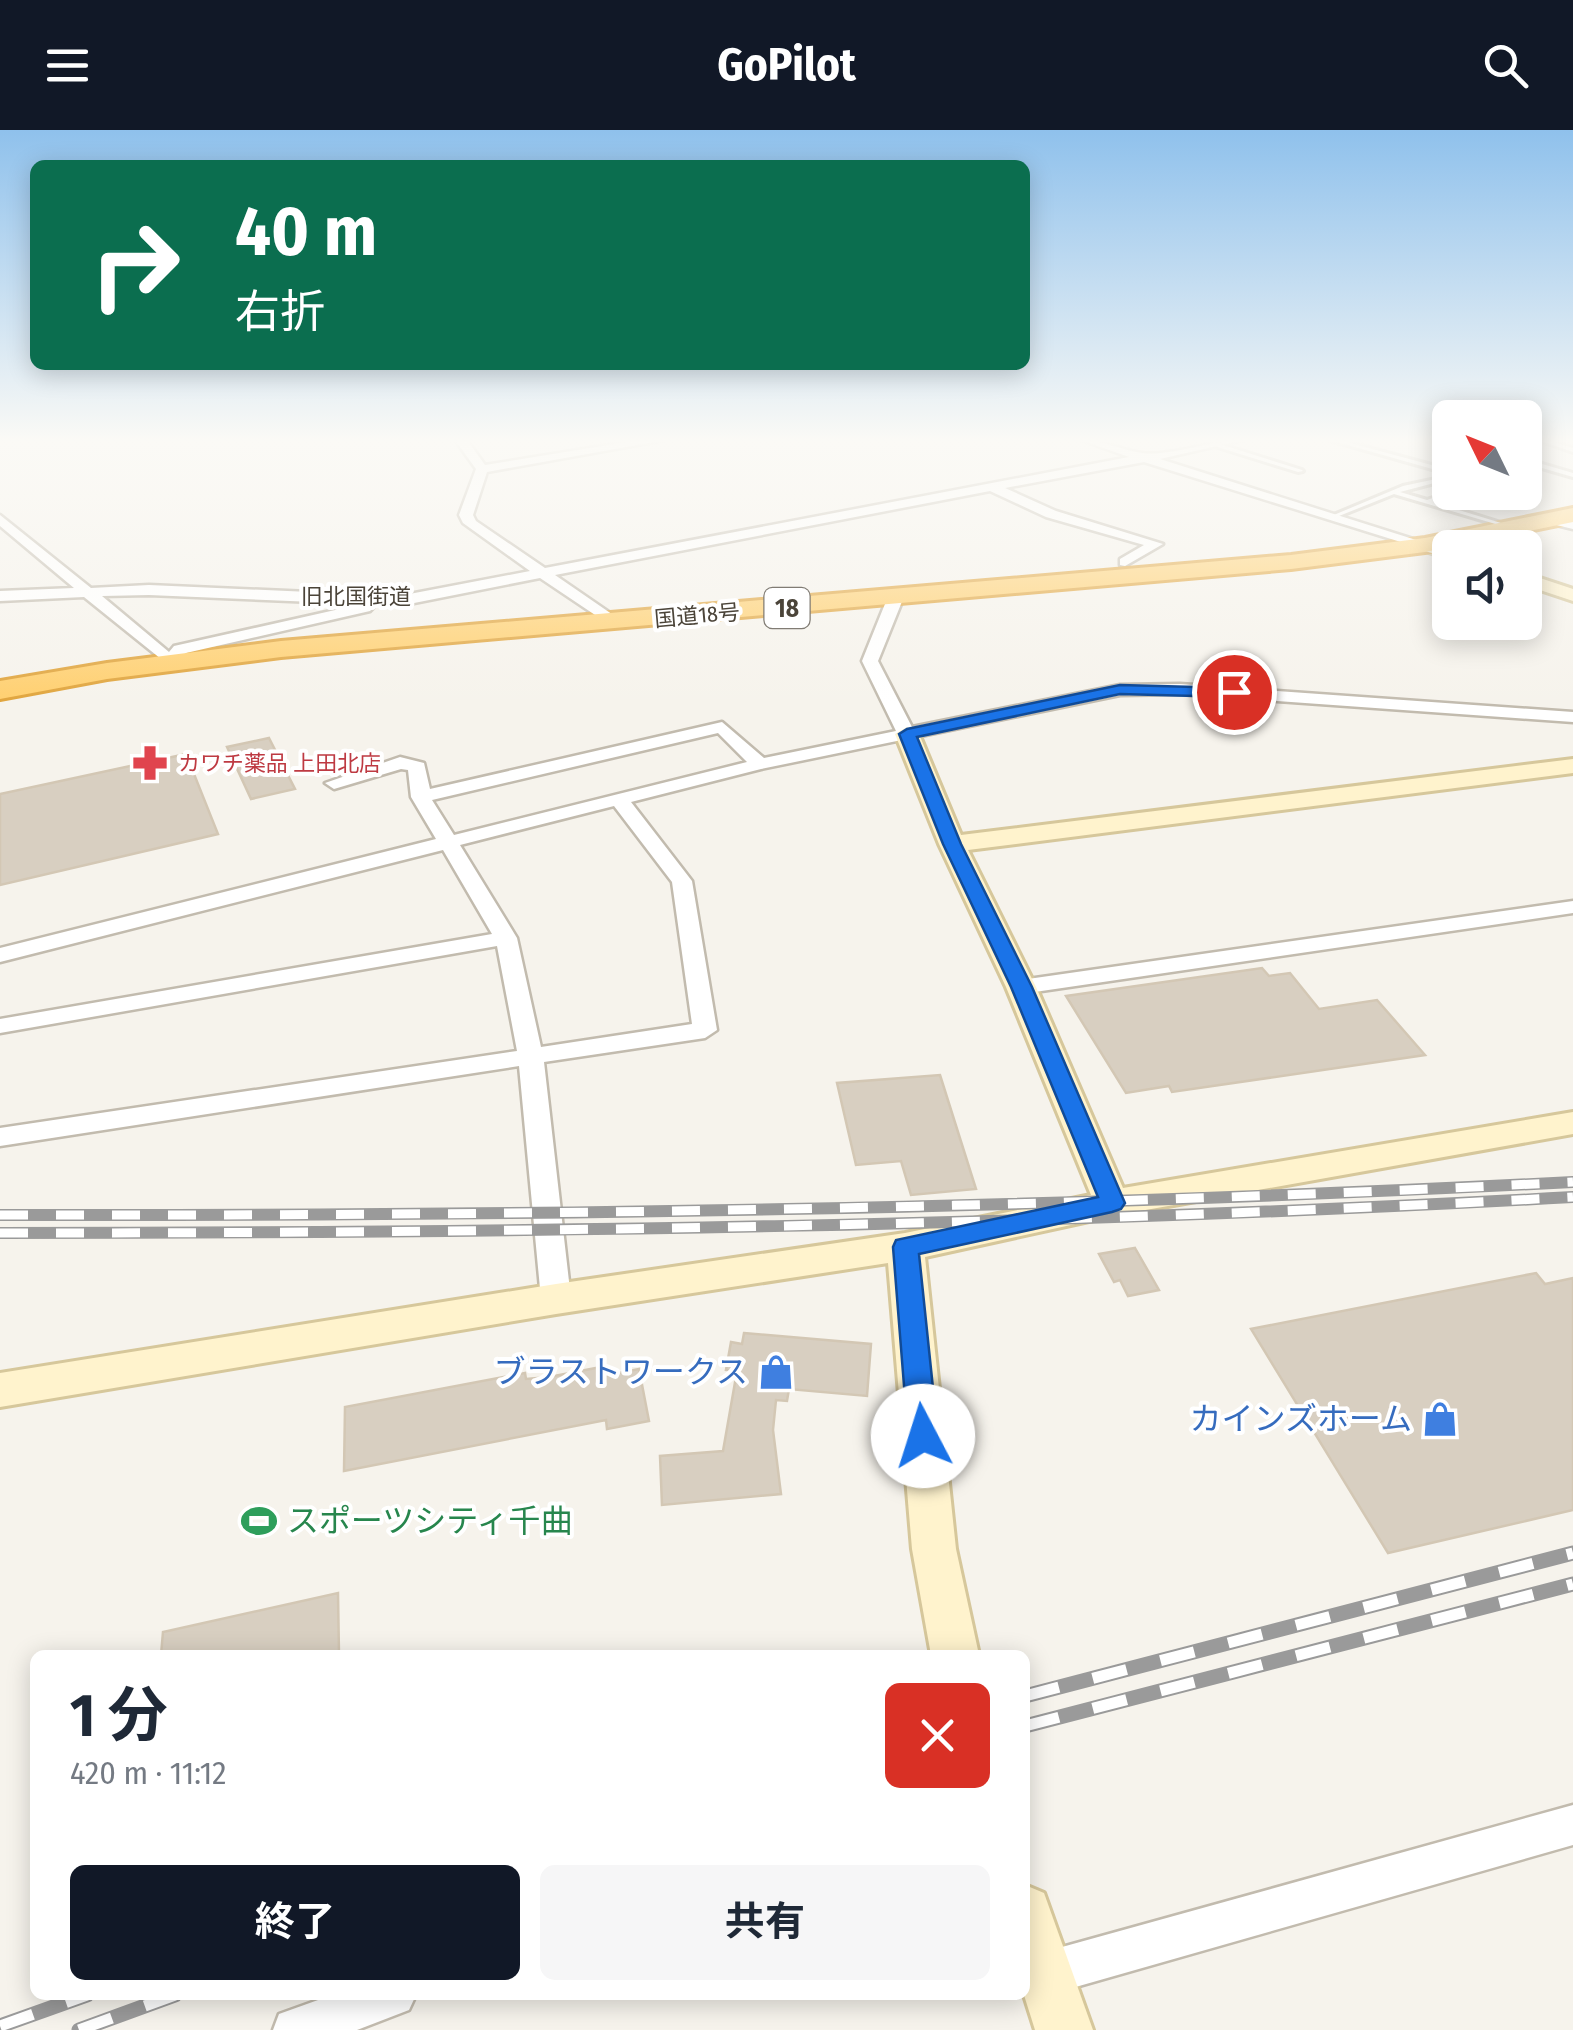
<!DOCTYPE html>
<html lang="ja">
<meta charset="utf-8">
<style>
:root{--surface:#fff;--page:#f6f6f7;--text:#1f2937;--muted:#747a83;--accent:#111827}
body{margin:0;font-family:"Fira Sans Condensed","Noto Sans JP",sans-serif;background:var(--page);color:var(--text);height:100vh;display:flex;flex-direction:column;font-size:38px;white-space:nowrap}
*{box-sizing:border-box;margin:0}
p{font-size:32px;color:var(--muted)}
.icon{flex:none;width:55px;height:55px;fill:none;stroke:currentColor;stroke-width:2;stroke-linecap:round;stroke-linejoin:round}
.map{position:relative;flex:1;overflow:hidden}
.panel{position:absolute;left:30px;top:1520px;width:1000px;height:350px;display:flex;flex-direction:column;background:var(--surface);border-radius:15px;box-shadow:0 5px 25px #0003}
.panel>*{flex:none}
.guide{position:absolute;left:30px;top:30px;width:1000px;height:210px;border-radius:15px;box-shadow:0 5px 25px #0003;background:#0b6e4f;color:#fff;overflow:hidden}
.needle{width:65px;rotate:313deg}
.buttons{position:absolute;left:1432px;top:270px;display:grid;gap:20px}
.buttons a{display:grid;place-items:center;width:110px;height:110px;border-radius:15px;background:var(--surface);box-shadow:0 5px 25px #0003;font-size:50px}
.pin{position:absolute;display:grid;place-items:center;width:85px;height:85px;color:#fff;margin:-42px;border:5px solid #fff;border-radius:50%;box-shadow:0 2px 10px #0007}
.me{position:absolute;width:110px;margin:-55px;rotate:355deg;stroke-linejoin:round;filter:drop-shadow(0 0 8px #0008)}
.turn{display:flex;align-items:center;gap:35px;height:210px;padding:0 40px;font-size:45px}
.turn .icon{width:130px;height:130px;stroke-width:2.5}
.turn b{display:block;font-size:70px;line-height:85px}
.round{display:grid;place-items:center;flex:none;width:105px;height:105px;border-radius:15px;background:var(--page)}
.summary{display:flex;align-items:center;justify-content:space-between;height:170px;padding:0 40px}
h1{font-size:60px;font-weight:700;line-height:75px}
.action{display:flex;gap:20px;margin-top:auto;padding:20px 40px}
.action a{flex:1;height:115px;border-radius:15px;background:var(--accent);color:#fff;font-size:40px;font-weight:700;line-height:115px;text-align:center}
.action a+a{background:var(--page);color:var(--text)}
header{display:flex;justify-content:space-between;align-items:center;height:130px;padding:0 40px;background:var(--accent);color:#fff;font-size:45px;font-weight:700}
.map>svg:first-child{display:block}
</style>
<header><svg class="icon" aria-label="menu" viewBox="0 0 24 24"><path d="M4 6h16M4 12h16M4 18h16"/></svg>GoPilot<svg class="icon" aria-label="search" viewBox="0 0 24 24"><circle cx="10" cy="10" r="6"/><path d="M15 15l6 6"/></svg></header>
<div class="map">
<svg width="1573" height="1900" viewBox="0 0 1573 1900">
<rect width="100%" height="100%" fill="#f6f3ec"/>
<g fill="#d8cfc1" stroke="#d3c7b4" stroke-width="2.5">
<path d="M 269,608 L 295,659 L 251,669 L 227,617 Z"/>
<path d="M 186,624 L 218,704 L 0,755 L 0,664 Z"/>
<path d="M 1262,838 L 1269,846 L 1290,843 L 1319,879 L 1377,870 L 1425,925 L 1172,962 L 1169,956 L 1126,963 L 1066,866 Z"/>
<path d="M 940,945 L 976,1059 L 911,1065 L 901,1031 L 856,1035 L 837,953 Z"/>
<path d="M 1135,1118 L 1159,1160 L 1128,1166 L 1120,1150 L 1114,1152 L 1099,1124 Z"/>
<path d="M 1536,1143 L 1545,1154 L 1573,1148 L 1573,1380 L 1388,1423 L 1251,1199 Z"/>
<path d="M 744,1203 L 871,1214 L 867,1266 L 789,1259 L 787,1271 L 776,1270 L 773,1300 L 781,1364 L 662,1375 L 660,1326 L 723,1321 L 737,1241 L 726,1240 L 731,1212 L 742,1214 Z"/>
<path d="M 601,1237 L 603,1246 L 639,1239 L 649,1291 L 607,1299 L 606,1290 L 344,1341 L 345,1277 L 525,1243 L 526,1249 L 549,1247 Z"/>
<path d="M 338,1463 L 339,1525 L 161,1525 L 163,1502 Z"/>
</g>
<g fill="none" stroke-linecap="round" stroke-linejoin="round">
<defs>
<g id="lane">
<path d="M 1330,310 L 1339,310 L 1450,340 L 1450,344 Z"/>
<path d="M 1443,310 L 1450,310 L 1450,313 L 1444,311 Z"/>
<path d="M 1539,310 L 1547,310 L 1573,318 L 1573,322 Z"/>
<path d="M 1213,312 L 1302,340 L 1303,341 L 1298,342 L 1211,315 Z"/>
<path d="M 1525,329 L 1573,343 L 1573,347 L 1525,333 Z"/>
<path d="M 1436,349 L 1438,352 L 1400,362 L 1427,370 L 1450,362 L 1458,362 L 1433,372 L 1514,397 L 1509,398 L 1394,364 L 1334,388 L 1329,387 L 1403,356 Z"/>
</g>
<g id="street">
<path d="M 455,310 L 467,310 L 485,335 L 639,310 L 665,310 L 487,342 L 473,385 L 476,391 L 545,438 L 1129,327 L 1081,310 C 1103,310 1121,320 1142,323 C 1167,327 1213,310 1243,310 L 1160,329 L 1432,415 L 1420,418 L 1144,332 L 1005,358 L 1056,381 L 1163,414 L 1125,436 L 1120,435 L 1120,429 L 1144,415 L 1046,387 L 990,361 L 555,445 L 619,489 L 621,492 L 613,497 L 540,448 L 399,476 L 368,474 L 373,478 L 370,481 L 186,523 L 177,535 L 171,537 L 84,467 L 0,471 L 0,461 L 74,458 L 0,396 L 0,385 L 91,458 L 149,455 L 399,466 L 530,441 L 463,393 L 459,385 L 476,339 ZM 149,465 L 362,474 L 174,516 L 169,522 L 102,466 Z"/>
<path d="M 1553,386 L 1573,391 L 1573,399 L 1548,393 L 1546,390 Z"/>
<path d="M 895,464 L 903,469 L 878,531 L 912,597 L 1120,555 L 1180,554 L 1573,582 L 1573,592 L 1180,564 L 1120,565 L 761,639 L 631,672 L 692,751 L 717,900 L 705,908 L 544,932 L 571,1169 L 566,1177 L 556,1180 L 546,1177 L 541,1169 L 519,936 L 0,1016 L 0,998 L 517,921 L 497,816 L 0,903 L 0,889 L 492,804 L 443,720 L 0,832 L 0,818 L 436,709 L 411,667 L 408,640 L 401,639 L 334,659 L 325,653 L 400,627 L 424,633 L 430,659 L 722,592 L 764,628 L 896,601 L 862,531 L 887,469 ZM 718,603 L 747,632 L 454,705 L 432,670 ZM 614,676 L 672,752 L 692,894 L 541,917 L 517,808 L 460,715 Z"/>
<path d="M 1573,771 L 1573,783 L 1021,864 L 1009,857 L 1021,850 Z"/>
<path d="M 1573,1675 L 1573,1715 L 1044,1866 L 1029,1859 L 1025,1850 L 1029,1829 L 1044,1822 Z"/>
<path d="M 332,1865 L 416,1865 L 409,1880 L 357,1900 L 273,1900 L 279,1884 Z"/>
</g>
<g id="secondary">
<path d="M 1425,410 L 1452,418 L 1450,429 L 1419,419 L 1419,411 Z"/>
<path d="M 1525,443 L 1573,459 L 1573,471 L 1525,455 Z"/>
<path d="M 907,597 L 919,604 L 961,705 L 1573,629 L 1573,643 L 968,720 L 1036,857 L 1123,1058 L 1573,982 L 1573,1004 L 1112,1086 L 925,1127 L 956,1419 L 979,1525 L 931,1525 L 912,1419 L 888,1133 L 556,1184 L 0,1277 L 0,1243 L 556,1154 L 905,1103 L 1091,1065 L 1006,857 L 939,714 L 895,604 Z"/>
<path d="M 1025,1755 L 1044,1763 L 1093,1900 L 1035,1900 L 1024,1865 Z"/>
</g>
<path id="highway" d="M 1573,378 L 1573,392 L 1425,422 L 1291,439 L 281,527 L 107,549 L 0,569 L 0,551 L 107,533 L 281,511 L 1291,425 L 1425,408 Z"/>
</defs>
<use href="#lane" stroke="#c2bbae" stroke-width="6"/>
<use href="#street" stroke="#c2bbae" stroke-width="5"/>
<use href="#secondary" stroke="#d6c79b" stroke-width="6"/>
<use href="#highway" stroke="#e0a43c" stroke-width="6"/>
<use href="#lane" fill="#fff" fill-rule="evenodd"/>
<use href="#street" fill="#fff" fill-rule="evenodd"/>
<use href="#secondary" fill="#fff3cd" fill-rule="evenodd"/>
<use href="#highway" fill="#ffcf6e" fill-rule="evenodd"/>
<defs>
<g id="rail-far1">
<path d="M 0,1085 C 525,1086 1049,1079 1573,1052"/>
<path d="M 0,1103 C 525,1103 1049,1096 1573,1067"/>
</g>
<g id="rail">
<path d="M 1025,1566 L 1573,1423"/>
<path d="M 1025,1596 L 1573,1454"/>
<path d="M 0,1896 L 87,1865"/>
<path d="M 79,1900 L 175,1865"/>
</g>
</defs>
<use href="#rail-far1" stroke="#9a9a9a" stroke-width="12"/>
<use href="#rail" stroke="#9a9a9a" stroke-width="15"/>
<use href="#rail-far1" stroke="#fff" stroke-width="9" stroke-dasharray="28" stroke-linecap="butt"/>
<use href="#rail" stroke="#fff" stroke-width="11" stroke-dasharray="35" stroke-linecap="butt"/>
</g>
<linearGradient id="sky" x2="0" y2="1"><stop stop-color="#8fc1ec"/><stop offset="0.54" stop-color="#fbfaf6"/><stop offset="1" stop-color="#fbfaf6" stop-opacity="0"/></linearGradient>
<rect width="1573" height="576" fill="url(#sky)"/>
<path fill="#1a73e8" stroke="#114b97" stroke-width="2.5" d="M 1120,555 L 1234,558 L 1242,562 L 1234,567 L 1120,564 L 917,607 L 961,714 L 1032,857 L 1125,1073 L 1121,1079 L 1112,1082 L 919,1124 L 938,1306 L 933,1315 L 923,1318 L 913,1315 L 908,1306 L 893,1117 L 896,1110 L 1098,1067 L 1011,857 L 943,714 L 899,604 L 907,599 Z"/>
<defs>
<symbol id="pharmacy-bare" viewBox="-9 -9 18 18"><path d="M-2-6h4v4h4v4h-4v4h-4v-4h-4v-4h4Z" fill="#e0444e" stroke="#fff" stroke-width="2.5" paint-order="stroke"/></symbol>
<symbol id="shop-bare" viewBox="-9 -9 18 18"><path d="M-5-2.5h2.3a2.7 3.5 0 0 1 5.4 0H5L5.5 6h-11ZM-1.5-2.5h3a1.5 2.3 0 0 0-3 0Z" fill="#3f7fe0" stroke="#fff" stroke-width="2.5" paint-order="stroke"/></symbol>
<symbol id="stadium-bare" viewBox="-9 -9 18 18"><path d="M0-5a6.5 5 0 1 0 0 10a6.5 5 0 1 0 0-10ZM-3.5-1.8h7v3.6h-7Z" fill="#2e9e5b" stroke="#fff" stroke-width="2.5" paint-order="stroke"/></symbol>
</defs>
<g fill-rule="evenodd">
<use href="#pharmacy-bare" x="125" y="608" width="50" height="50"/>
<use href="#shop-bare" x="751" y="1217" width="50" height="50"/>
<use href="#shop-bare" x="1415" y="1264" width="50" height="50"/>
<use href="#stadium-bare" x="234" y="1366" width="50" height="50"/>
</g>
<g text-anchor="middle" stroke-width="8" stroke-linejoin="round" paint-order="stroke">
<g font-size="22" fill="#4b4439" stroke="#fff">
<text x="356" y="474">旧北国街道</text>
<text transform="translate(697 485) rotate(-5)" y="8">国道18号</text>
</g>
<g font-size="22" fill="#be3a42" stroke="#fff" text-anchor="start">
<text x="178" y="641">カワチ薬品 上田北店</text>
</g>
<rect fill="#fff" stroke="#817c74" stroke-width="2.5" x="764.5" y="458" width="45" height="40" rx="8"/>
<g font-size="25" font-weight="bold" fill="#4b4439">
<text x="787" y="487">18</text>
</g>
<g font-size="32" fill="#366cbe" stroke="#fff" text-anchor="end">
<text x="748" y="1253">ブラストワークス</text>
<text x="1412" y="1300">カインズホーム</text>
</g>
<g font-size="32" fill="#27864d" stroke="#fff" text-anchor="start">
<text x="287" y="1402">スポーツシティ千曲</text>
</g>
</g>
</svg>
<div class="buttons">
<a><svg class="needle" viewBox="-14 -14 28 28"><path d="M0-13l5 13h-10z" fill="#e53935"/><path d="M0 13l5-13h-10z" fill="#747a83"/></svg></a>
<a><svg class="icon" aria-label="sound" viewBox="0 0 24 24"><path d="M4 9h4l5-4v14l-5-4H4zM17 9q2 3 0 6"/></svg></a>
</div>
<div class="pin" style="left:1234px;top:562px;background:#d93025"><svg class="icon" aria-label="arrive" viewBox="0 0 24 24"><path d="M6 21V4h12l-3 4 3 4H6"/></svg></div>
<svg class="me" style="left:923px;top:1306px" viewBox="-20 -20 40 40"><circle r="19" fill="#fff"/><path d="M0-13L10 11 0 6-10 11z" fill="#1a73e8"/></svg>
<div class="guide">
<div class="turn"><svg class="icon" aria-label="right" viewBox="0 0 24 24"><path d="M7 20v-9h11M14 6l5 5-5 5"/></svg><div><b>40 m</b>右折</div></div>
</div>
<section class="panel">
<div class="summary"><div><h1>1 分</h1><p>420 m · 11:12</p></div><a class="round" style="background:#d93025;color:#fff"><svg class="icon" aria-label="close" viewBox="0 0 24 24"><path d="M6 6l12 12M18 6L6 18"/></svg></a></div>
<div class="action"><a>終了</a><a>共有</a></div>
</section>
</div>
